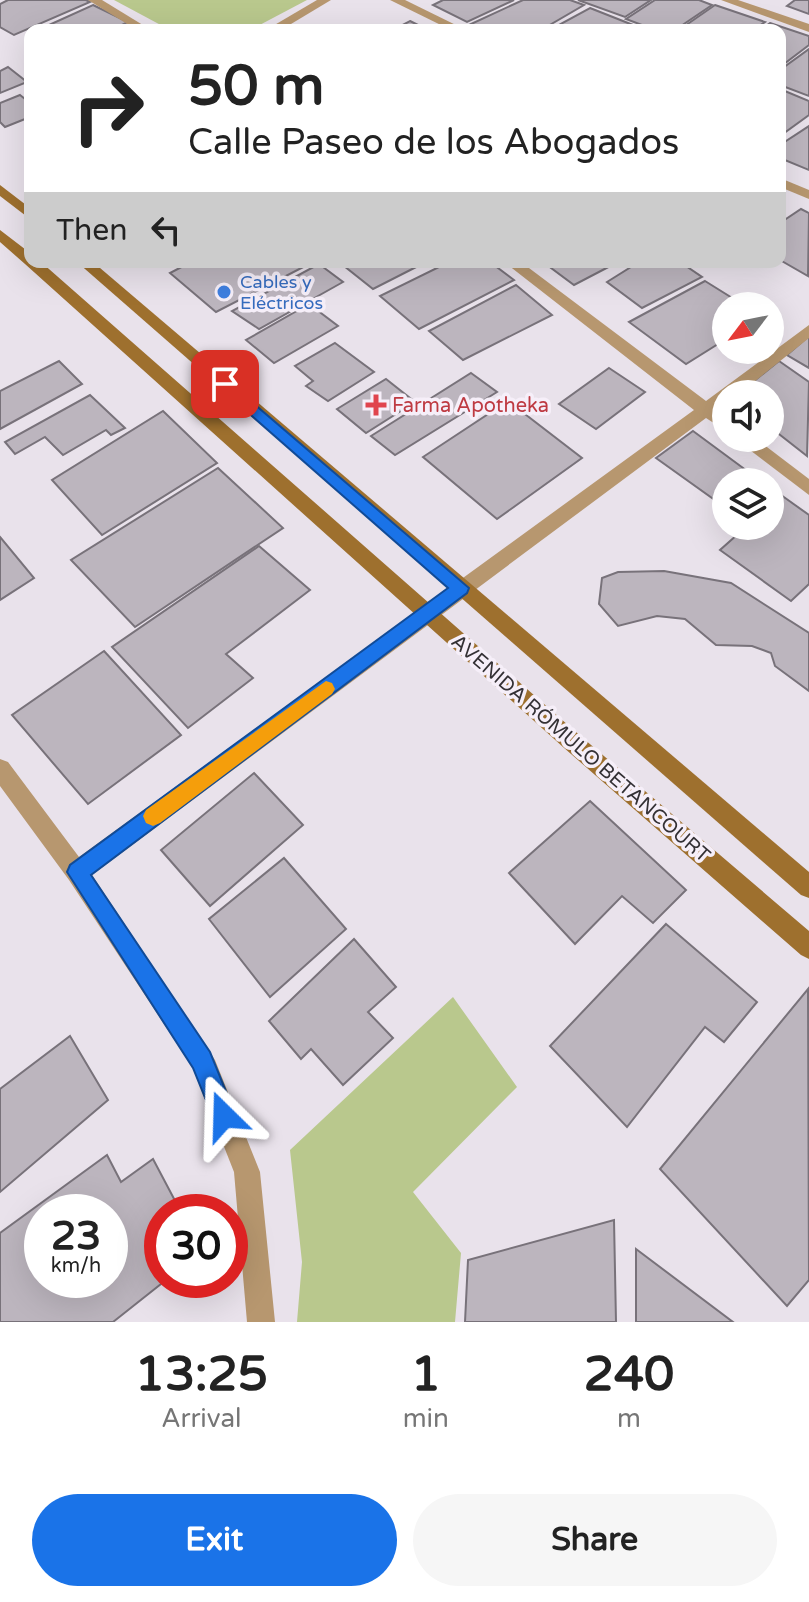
<!DOCTYPE html>
<meta charset="utf-8">
<style>
:root{--surface:#fff;--page:#f6f6f6;--text:#222;--muted:#767676;--accent:#1a73e8}
body{margin:0;font-family:"Varela Round",sans-serif;background:var(--page);color:var(--text);height:100vh;display:flex;flex-direction:column;font-size:30px;white-space:nowrap}
*{box-sizing:border-box;margin:0}
p{font-size:26px;color:var(--muted)}
.icon{flex:none;width:44px;height:44px;fill:none;stroke:currentColor;stroke-width:2;stroke-linecap:round;stroke-linejoin:round}
.map{position:relative;height:1322px;overflow:hidden}
.drawer{display:flex;flex-direction:column;background:var(--surface);flex:1}
.drawer>*{flex:none}
.hud{position:absolute;left:24px;top:24px;width:762px;height:244px;border-radius:16px;box-shadow:0 8px 32px #0002;background:#fff;color:var(--text);overflow:hidden}
.needle{width:52px;rotate:238deg}
.fabs{position:absolute;left:712px;top:292px;display:grid;gap:16px}
.fabs a{display:grid;place-items:center;width:72px;height:72px;border-radius:50%;background:var(--surface);box-shadow:0 8px 32px #0002;font-size:40px}
.speed{position:absolute;left:24px;top:1194px;display:flex;gap:16px;font-size:40px;font-weight:700;text-align:center}
.speed>*{display:grid;place-content:center;width:104px;height:104px;border-radius:50%;background:var(--surface);box-shadow:0 8px 32px #0002;line-height:1}
.speed small{font-size:20px;font-weight:400}
.speed .limit{border:12px solid #d22;background:#fff;color:#111}
.pin{position:absolute;display:grid;place-items:center;width:68px;height:68px;color:#fff;margin:-34px;border-radius:16px;box-shadow:0 4px 12px #0006}
.me{position:absolute;width:88px;margin:-44px;rotate:338deg;stroke-linejoin:round;filter:drop-shadow(0 0 6px #0008)}
.turn{display:flex;align-items:center;gap:28px;height:168px;padding:0 32px;font-size:36px}
.turn .icon{width:104px;height:104px;stroke-width:2.5}
.turn b{display:block;font-size:56px;line-height:68px}
.then{display:flex;align-items:center;height:76px;padding:0 32px;background:#0003;gap:16px;font-size:30px}
.eta{display:flex;justify-content:space-evenly;align-items:center;height:136px;text-align:center}
.eta b{font-size:48px;font-weight:700;line-height:56px}
.primary-button{display:flex;gap:16px;margin-top:auto;padding:16px 32px}
.primary-button a{flex:1;height:92px;border-radius:48px;background:var(--accent);color:#fff;font-size:32px;font-weight:700;line-height:92px;text-align:center}
.primary-button a+a{background:var(--page);color:var(--text)}
.map>svg:first-child{display:block}
</style>
<div class="map">
<svg width="809" height="1322" viewBox="0 0 809 1322">
<rect width="100%" height="100%" fill="#e9e2eb"/>
<g fill="#b9c88d">
<path d="M 114,0 L 307,0 L 250,30 L 170,30 Z"/>
<path d="M 453,997 L 517,1087 L 413,1192 L 461,1253 L 455,1322 L 297,1322 L 302,1262 L 290,1150 Z"/>
</g>
<g fill="#bcb5be" stroke="#78727a" stroke-width="2" fill-rule="evenodd">
<path d="M 8,0 L 86,0 L 90,2 L 14,35 L 0,27 L 0,4 Z"/>
<path d="M 443,0 L 514,0 L 467,22 L 433,5 Z"/>
<path d="M 523,0 L 570,0 L 584,5 L 541,30 L 485,30 L 471,24 Z"/>
<path d="M 578,0 L 651,0 L 625,17 Z"/>
<path d="M 655,0 L 699,0 L 712,5 L 675,30 L 655,30 L 626,19 Z"/>
<path d="M 795,0 L 809,0 L 809,14 L 787,6 Z"/>
<path d="M 93,5 L 128,22 L 112,30 L 38,30 Z"/>
<path d="M 715,5 L 765,22 L 753,30 L 679,30 Z"/>
<path d="M 590,8 L 633,25 L 624,30 L 560,30 L 555,27 Z"/>
<path d="M 410,21 L 428,30 L 393,30 Z"/>
<path d="M 770,23 L 809,36 L 809,45 L 780,67 L 780,30 L 760,30 Z"/>
<path d="M 809,49 L 809,96 L 780,85 L 780,70 Z"/>
<path d="M 8,67 L 27,82 L 0,93 L 0,71 Z"/>
<path d="M 780,89 L 809,101 L 809,115 L 780,136 Z"/>
<path d="M 20,95 L 30,103 L 30,117 L 5,127 L 0,122 L 0,103 Z"/>
<path d="M 809,126 L 809,170 L 780,158 L 780,145 Z"/>
<path d="M 801,209 L 809,213 L 808,276 L 780,260 L 780,223 Z"/>
<path d="M 191,262 L 313,262 L 216,312 L 170,273 Z"/>
<path d="M 339,262 L 426,262 L 373,289 Z"/>
<path d="M 449,262 L 490,262 L 514,280 L 419,329 L 380,296 Z"/>
<path d="M 543,262 L 618,262 L 574,285 Z"/>
<path d="M 639,262 L 680,262 L 702,277 L 642,308 L 607,282 Z"/>
<path d="M 319,264 L 343,282 L 259,329 L 232,311 Z"/>
<path d="M 705,281 L 745,306 L 726,306 L 726,339 L 686,364 L 629,322 Z"/>
<path d="M 516,285 L 552,315 L 463,360 L 429,331 Z"/>
<path d="M 309,304 L 338,326 L 274,363 L 246,340 Z"/>
<path d="M 809,336 L 809,368 L 787,355 Z"/>
<path d="M 335,343 L 374,372 L 328,401 L 306,386 L 313,381 L 295,366 Z"/>
<path d="M 59,361 L 82,384 L 0,429 L 0,391 Z"/>
<path d="M 779,361 L 809,382 L 807,456 L 770,427 L 770,394 L 738,394 Z"/>
<path d="M 609,368 L 645,392 L 596,429 L 559,404 Z"/>
<path d="M 471,373 L 497,392 L 395,455 L 371,436 Z"/>
<path d="M 386,379 L 415,402 L 366,433 L 337,409 Z"/>
<path d="M 90,395 L 125,428 L 111,435 L 106,430 L 63,455 L 45,437 L 15,454 L 5,442 Z"/>
<path d="M 508,401 L 582,458 L 497,519 L 423,457 Z"/>
<path d="M 163,411 L 217,463 L 102,535 L 52,480 Z"/>
<path d="M 693,431 L 762,482 L 726,482 L 726,508 L 656,458 Z"/>
<path d="M 218,468 L 283,528 L 135,627 L 71,560 Z"/>
<path d="M 781,495 L 809,515 L 809,584 L 791,601 L 720,550 L 747,526 L 770,526 L 770,505 Z"/>
<path d="M 0,537 L 34,578 L 0,600 Z"/>
<path d="M 259,546 L 310,590 L 226,654 L 253,678 L 188,728 L 112,647 Z"/>
<path d="M 664,571 L 731,583 L 809,633 L 809,691 L 775,666 L 771,653 L 752,646 L 716,645 L 685,619 L 657,616 L 618,626 L 599,604 L 602,578 L 618,572 Z"/>
<path d="M 104,651 L 181,735 L 88,804 L 12,715 Z"/>
<path d="M 254,773 L 303,825 L 210,906 L 161,850 Z"/>
<path d="M 590,801 L 686,890 L 653,923 L 622,896 L 575,944 L 509,873 Z"/>
<path d="M 284,858 L 346,929 L 270,997 L 209,919 Z"/>
<path d="M 666,924 L 757,1002 L 724,1042 L 705,1027 L 627,1127 L 550,1046 Z"/>
<path d="M 354,939 L 396,987 L 368,1012 L 393,1038 L 343,1085 L 311,1049 L 301,1059 L 269,1021 Z"/>
<path d="M 808,989 L 809,1280 L 787,1306 L 660,1169 Z"/>
<path d="M 70,1036 L 108,1100 L 0,1192 L 0,1089 Z"/>
<path d="M 107,1155 L 121,1182 L 153,1159 L 181,1212 L 162,1212 L 162,1280 L 166,1280 L 113,1322 L 0,1322 L 0,1233 ZM 42,1212 L 110,1212 L 110,1280 L 42,1280 Z"/>
<path d="M 614,1220 L 616,1322 L 465,1322 L 468,1260 Z"/>
<path d="M 636,1249 L 733,1322 L 636,1322 Z"/>
</g>
<g fill="none" stroke-linecap="round" stroke-linejoin="round">
<g fill="#b7976f" fill-rule="evenodd">
<path d="M 88,0 L 102,0 L 151,30 L 137,30 Z"/>
<path d="M 317,0 L 331,0 L 281,30 L 266,30 Z"/>
<path d="M 390,0 L 405,0 L 466,30 L 451,30 Z"/>
<path d="M 721,0 L 738,0 L 809,24 L 809,32 Z"/>
<path d="M 780,178 L 809,190 L 809,199 L 780,187 Z"/>
<path d="M 504,262 L 521,262 L 706,401 L 809,325 L 809,338 L 739,394 L 726,394 L 726,403 L 717,410 L 726,416 L 726,431 L 706,418 L 92,875 L 215,1060 L 260,1172 L 275,1322 L 247,1322 L 234,1172 L 193,1068 L 69,880 L 0,786 L 0,759 L 8,762 L 79,857 L 694,410 Z"/>
<path d="M 734,438 L 755,438 L 809,479 L 809,495 Z"/>
</g>
<g fill="#9e702e" fill-rule="evenodd">
<path d="M 0,185 L 30,208 L 30,219 L 0,196 Z"/>
<path d="M 0,230 L 30,253 L 30,262 L 41,262 L 577,733 L 809,931 L 809,959 L 801,955 L 563,747 L 25,264 L 0,242 Z"/>
<path d="M 77,262 L 93,262 L 809,872 L 809,898 L 801,895 Z"/>
</g>
</g>
<path fill="#1a73e8" stroke="#114b97" stroke-width="2" d="M 225,379 L 469,588 L 467,593 L 91,875 L 210,1052 L 236,1116 L 233,1125 L 224,1128 L 216,1125 L 193,1068 L 67,872 L 70,865 L 448,588 L 220,388 L 220,381 Z"/>
<path fill="#f59e0b" d="M 326,681 L 332,683 L 335,689 L 332,694 L 160,823 L 153,826 L 146,823 L 143,816 L 146,810 Z"/>
<circle fill="#3f7fe0" stroke="#f6eff9" stroke-width="3" cx="224" cy="292" r="8"/>
<path fill="#e0444e" stroke="#f6eff9" stroke-width="3" d="M372 393h8v8h8v8h-8v8h-8v-8h-8v-8h8z"/>
<g text-anchor="middle" stroke-width="7" stroke-linejoin="round" paint-order="stroke">
<g font-size="18" fill="#366cbe" stroke="#f6eff9" text-anchor="start">
<text x="240" y="288">Cables y<tspan x="240" dy="21">Eléctricos</tspan></text>
</g>
<g font-size="20" fill="#be3a42" stroke="#f6eff9" text-anchor="start">
<text x="392" y="412">Farma Apotheka</text>
</g>
<g font-size="20" fill="#343135" stroke="#f6eff9">
<text transform="translate(581 748) rotate(41)" y="7">AVENIDA RÓMULO BETANCOURT</text>
</g>
</g>
</svg>
<div class="fabs">
<a><svg class="needle" viewBox="-14 -14 28 28"><path d="M0-13l5 13h-10z" fill="#e53935"/><path d="M0 13l5-13h-10z" fill="#767676"/></svg></a>
<a><svg class="icon" aria-label="sound" viewBox="0 0 24 24"><path d="M4 9h4l5-4v14l-5-4H4zM17 9q2 3 0 6"/></svg></a>
<a><svg class="icon" aria-label="layers" viewBox="0 0 24 24"><path d="M12 4l9 5-9 5-9-5zM3 14l9 5 9-5"/></svg></a>
</div>
<div class="speed"><div>23<small>km/h</small></div><div class="limit">30</div></div>
<div class="pin" style="left:225px;top:384px;background:#d93025"><svg class="icon" aria-label="arrive" viewBox="0 0 24 24"><path d="M6 21V4h12l-3 4 3 4H6"/></svg></div>
<svg class="me" style="left:224px;top:1116px" viewBox="-20 -20 40 40"><path d="M0-17L14 15 0 8-14 15z" fill="#1a73e8" stroke="#fff" stroke-width="4"/></svg>
<div class="hud">
<div class="turn"><svg class="icon" aria-label="right" viewBox="0 0 24 24"><path d="M7 20v-9h11M14 6l5 5-5 5"/></svg><div><b>50 m</b>Calle Paseo de los Abogados</div></div>
<div class="then">Then<svg class="icon" aria-label="left" viewBox="0 0 24 24"><path d="M17 20v-9H6M10 6l-5 5 5 5"/></svg></div>
</div>
</div>
<section class="drawer">
<div class="eta">
<div><b>13:25</b><p>Arrival</p></div>
<div><b>1</b><p>min</p></div>
<div><b>240</b><p>m</p></div>
</div>
<div class="primary-button"><a>Exit</a><a>Share</a></div>
</section>
